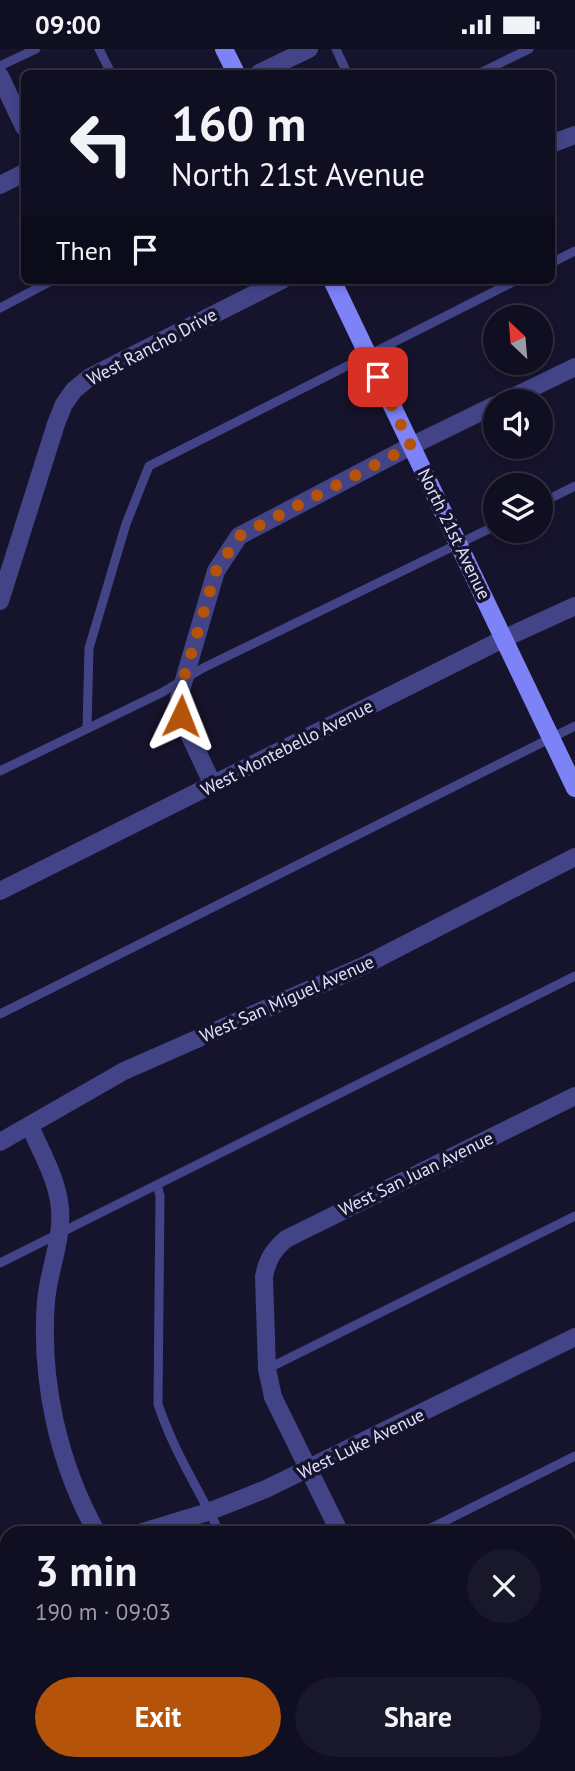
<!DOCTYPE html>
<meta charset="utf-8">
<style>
:root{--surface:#100e21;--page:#19172a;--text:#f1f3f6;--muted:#9c9ca5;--line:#302e3f;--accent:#b45309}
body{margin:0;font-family:"PT Sans",sans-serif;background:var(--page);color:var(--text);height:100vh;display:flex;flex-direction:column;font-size:26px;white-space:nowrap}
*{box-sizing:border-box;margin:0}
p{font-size:23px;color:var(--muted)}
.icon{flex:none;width:38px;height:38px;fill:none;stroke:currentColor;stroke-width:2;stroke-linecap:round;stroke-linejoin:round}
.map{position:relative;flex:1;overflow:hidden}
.panel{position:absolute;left:0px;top:1477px;width:576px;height:245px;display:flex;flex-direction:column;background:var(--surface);border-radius:21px 21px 0 0;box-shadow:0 4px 10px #0003,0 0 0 2px var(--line)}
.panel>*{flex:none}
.banner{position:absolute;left:21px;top:21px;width:534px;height:214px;border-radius:10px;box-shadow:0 4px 10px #0003,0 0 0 2px var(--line);background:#100e21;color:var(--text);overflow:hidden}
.needle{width:46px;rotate:334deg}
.controls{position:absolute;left:483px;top:256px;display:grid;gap:14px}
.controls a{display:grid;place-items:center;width:70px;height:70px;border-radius:50%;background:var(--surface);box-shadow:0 4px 10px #0003,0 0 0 2px var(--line);font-size:35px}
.pin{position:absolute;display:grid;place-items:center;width:60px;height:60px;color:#fff;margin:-30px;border-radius:14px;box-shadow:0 4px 10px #0006}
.me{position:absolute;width:77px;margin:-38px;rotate:2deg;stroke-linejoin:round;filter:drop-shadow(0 0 5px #0008)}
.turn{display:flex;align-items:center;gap:24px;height:147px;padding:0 35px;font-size:32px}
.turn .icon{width:91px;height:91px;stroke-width:2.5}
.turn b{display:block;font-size:49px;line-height:60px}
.then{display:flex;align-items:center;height:66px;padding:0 35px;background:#0003;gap:14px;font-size:26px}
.round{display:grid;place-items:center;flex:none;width:74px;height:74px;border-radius:37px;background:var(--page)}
.overview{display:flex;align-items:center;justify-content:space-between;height:119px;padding:0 35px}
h1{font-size:42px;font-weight:700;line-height:52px}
.primary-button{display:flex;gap:14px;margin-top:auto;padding:14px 35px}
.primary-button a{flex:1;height:80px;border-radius:42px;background:var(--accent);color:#fff;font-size:28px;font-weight:700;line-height:80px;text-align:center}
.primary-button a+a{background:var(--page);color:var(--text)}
.status{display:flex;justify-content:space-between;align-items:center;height:49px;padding:0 35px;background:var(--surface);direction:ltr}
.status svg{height:19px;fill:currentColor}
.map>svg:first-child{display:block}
</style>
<div class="status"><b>09:00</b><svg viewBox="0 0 49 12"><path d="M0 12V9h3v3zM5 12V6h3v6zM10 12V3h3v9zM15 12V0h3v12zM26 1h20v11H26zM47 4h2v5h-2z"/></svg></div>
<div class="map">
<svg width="575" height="1722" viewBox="0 0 575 1722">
<rect width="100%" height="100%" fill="#16132c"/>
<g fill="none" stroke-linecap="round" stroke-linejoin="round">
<g stroke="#424487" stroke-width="9">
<path d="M 99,0 L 111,24"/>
<path d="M 336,0 L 347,24"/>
<path d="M 0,17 L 36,0"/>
<path d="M 480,24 L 529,0"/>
<path d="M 551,214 L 575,202"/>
<path d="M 0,259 L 53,231"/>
<path d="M 541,454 L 575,437"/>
<path d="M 87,679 L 89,599 L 126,475 L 149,417 L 517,231"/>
<path d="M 0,722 L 163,643 L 203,619 L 495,477"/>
<path d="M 0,965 L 575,677"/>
<path d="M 157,1136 L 160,1147 L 158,1355 C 173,1401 199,1441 220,1484"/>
<path d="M 0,1214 L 575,927"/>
<path d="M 267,1320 L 575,1167"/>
<path d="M 421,1484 L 575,1407"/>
<path d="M 0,1524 L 7,1538"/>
<path d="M 569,1650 L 575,1647"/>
<path d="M 95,1715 L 99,1722"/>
<path d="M 423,1722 L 436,1715"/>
</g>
<g stroke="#424487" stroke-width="18">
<path d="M 259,24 L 309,0"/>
<path d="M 0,27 L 24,78"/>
<path d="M 551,95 L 575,86"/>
<path d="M 0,136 L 24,124"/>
<path d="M 505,352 L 575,318"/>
<path d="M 0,552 L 56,375 L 64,355 L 74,341 L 90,328 L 282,231"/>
<path d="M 213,736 L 181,668 L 179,648 L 216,522 L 239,487 L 411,397 L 495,356"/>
<path d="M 0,842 L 503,590 L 575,557"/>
<path d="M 30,1077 C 40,1101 55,1126 59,1152 C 65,1186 49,1218 46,1252 C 40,1332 58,1414 97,1484"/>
<path d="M 0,1093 L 124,1022 L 363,917 L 575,808"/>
<path d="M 139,1484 L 208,1463 L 266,1440 L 575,1288"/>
<path d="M 340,1484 L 273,1348 L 267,1320 L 264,1228 C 267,1211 273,1201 286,1190 L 575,1047"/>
<path d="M 0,1521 L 7,1519"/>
<path d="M 569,1530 L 575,1527"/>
<path d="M 268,1715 L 278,1722"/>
</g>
<g stroke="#7d82f7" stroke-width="18">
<path d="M 224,0 L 236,24"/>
<path d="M 332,231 L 575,739"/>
</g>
</g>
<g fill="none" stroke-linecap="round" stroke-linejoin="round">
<path stroke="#b45309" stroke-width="12" stroke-dasharray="0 21.6" d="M 181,667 L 178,648 L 216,522 L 239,487 L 411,397 L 378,328"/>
</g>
<g text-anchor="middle" stroke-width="7" stroke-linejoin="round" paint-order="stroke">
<g font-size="18" fill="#e1e0fd" stroke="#16132c">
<text transform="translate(152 298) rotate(-28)" y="6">West Rancho Drive</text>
<text transform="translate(454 485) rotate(64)" y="6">North 21st Avenue</text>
<text transform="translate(287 699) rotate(-27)" y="6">West Montebello Avenue</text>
<text transform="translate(287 950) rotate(-24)" y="6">West San Miguel Avenue</text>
<text transform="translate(416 1125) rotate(-26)" y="6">West San Juan Avenue</text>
<text transform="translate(361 1395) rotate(-26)" y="6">West Luke Avenue</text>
</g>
</g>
</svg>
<div class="controls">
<a><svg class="needle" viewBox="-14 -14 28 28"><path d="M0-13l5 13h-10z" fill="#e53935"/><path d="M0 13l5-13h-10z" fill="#9c9ca5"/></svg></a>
<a><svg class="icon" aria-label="sound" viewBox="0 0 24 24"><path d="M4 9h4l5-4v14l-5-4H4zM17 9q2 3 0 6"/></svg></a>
<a><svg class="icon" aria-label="layers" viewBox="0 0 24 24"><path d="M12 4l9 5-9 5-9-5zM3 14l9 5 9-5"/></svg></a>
</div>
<div class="pin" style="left:378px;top:328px;background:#d93025"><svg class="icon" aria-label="arrive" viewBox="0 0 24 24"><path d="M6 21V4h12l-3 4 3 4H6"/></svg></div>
<svg class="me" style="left:181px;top:667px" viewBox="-20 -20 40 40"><path d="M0-17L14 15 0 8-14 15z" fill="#b45309" stroke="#fff" stroke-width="4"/></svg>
<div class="banner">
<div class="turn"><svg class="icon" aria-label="left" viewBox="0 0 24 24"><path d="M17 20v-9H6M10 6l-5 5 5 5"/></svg><div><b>160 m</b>North 21st Avenue</div></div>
<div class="then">Then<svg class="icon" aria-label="arrive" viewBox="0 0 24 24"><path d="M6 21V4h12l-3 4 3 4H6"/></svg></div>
</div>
<section class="panel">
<div class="overview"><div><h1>3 min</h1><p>190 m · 09:03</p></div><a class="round"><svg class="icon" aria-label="close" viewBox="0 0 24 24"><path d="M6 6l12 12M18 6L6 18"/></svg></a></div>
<div class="primary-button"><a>Exit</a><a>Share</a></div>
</section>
</div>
